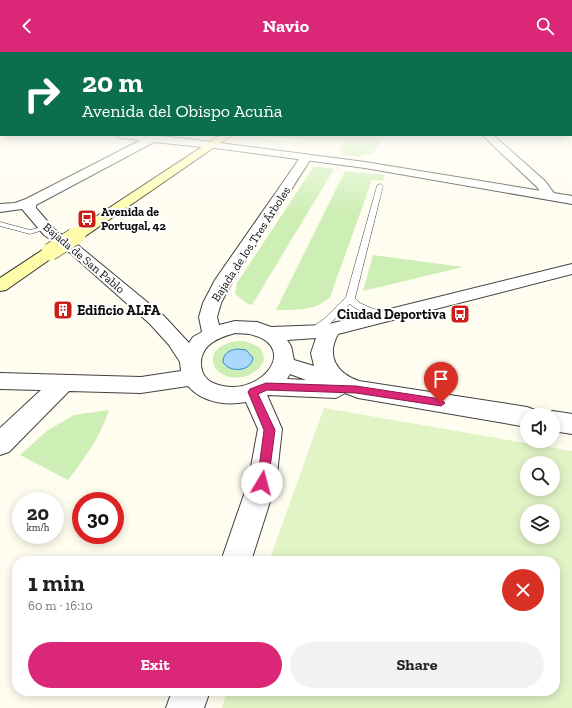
<!DOCTYPE html>
<meta charset="utf-8">
<style>
:root{--surface:#fff;--page:#f2f2f2;--text:#222;--muted:#767676;--accent:#db2777}
body{margin:0;font-family:"Zilla Slab",serif;background:var(--page);color:var(--text);height:100vh;display:flex;flex-direction:column;font-size:15px;white-space:nowrap}
*{box-sizing:border-box;margin:0}
p{font-size:13px;color:var(--muted)}
.icon{flex:none;width:22px;height:22px;fill:none;stroke:currentColor;stroke-width:2;stroke-linecap:round;stroke-linejoin:round}
.map{position:relative;flex:1;overflow:hidden}
.drawer{position:absolute;left:12px;top:504px;width:548px;height:140px;display:flex;flex-direction:column;background:var(--surface);border-radius:16px;box-shadow:0 2px 10px #0003}
.drawer>*{flex:none}
.hud{position:absolute;left:0px;top:0px;width:572px;height:84px;box-shadow:0 2px 10px #0003;background:#0b6e4f;color:#fff;overflow:hidden}
.buttons{position:absolute;left:520px;top:356px;display:grid;gap:8px}
.buttons a{display:grid;place-items:center;width:40px;height:40px;border-radius:50%;background:var(--surface);box-shadow:0 2px 10px #0003;font-size:20px}
.speed{position:absolute;left:12px;top:440px;display:flex;gap:8px;font-size:20px;font-weight:700;text-align:center}
.speed>*{display:grid;place-content:center;width:52px;height:52px;border-radius:50%;background:var(--surface);box-shadow:0 2px 10px #0003;line-height:1}
.speed small{font-size:10px;font-weight:400}
.speed .limit{border:6px solid #d22;background:#fff;color:#111}
.pin{position:absolute;display:grid;place-items:center;width:34px;height:34px;color:#fff;margin:-41px -17px;border-radius:50% 50% 50% 0;rotate:-45deg;box-shadow:0 0 4px #0007}
.pin .icon{rotate:45deg}
.me{position:absolute;width:44px;margin:-22px;rotate:8deg;stroke-linejoin:round;filter:drop-shadow(0 0 3px #0008)}
.turn{display:flex;align-items:center;gap:14px;height:84px;padding:0 16px;font-size:18px}
.turn .icon{width:52px;height:52px;stroke-width:2.5}
.turn b{display:block;font-size:28px;line-height:34px}
.round{display:grid;place-items:center;flex:none;width:42px;height:42px;border-radius:21px;background:var(--page)}
.summary{display:flex;align-items:center;justify-content:space-between;height:68px;padding:0 16px}
h1{font-size:24px;font-weight:700;line-height:30px}
.button{display:flex;gap:8px;margin-top:auto;padding:8px 16px}
.button a{flex:1;height:46px;border-radius:24px;background:var(--accent);color:#fff;font-size:16px;font-weight:700;line-height:46px;text-align:center}
.button a+a{background:var(--page);color:var(--text)}
header{display:flex;justify-content:space-between;align-items:center;height:52px;padding:0 16px;background:var(--accent);color:#fff;font-size:18px;font-weight:700}
.map>svg:first-child{display:block}
</style>
<header><svg class="icon" aria-label="back" viewBox="0 0 24 24"><path d="M15 5l-7 7 7 7"/></svg>Navio<svg class="icon" aria-label="search" viewBox="0 0 24 24"><circle cx="10" cy="10" r="6"/><path d="M15 15l6 6"/></svg></header>
<div class="map">
<svg width="572" height="656" viewBox="0 0 572 656">
<rect width="100%" height="100%" fill="#fffdef"/>
<g fill="#cdeeb4">
<path d="M 248,83 L 385,83 L 372,103 L 364,102 L 360,105 L 344,103 L 344,101 L 339,100 L 343,90 Z"/>
<path d="M 314,114 L 334,117 L 252,253 L 248,252 L 235,242 L 237,231 Z"/>
<path d="M 345,119 L 385,123 L 383,129 L 372,128 L 330,245 C 316,259 296,258 276,258 Z"/>
<path d="M 373,203 L 463,215 L 363,239 Z"/>
<path d="M 237,289 L 245,289 L 259,295 C 264,301 266,307 261,314 C 258,318 253,321 249,323 C 215,336 194,296 237,289 Z"/>
<path d="M 109,358 C 100,385 85,406 68,428 L 20,403 L 48,378 L 74,363 Z"/>
</g>
<path fill="#e1f4c6" fill-rule="evenodd" d="M 324,356 L 572,399 L 572,656 L 222,656 L 227,639 L 555,639 L 555,509 L 269,509 ZM 527,411 L 553,411 L 553,437 L 527,437 ZM 527,459 L 553,459 L 553,485 L 527,485 Z"/>
<path fill="#add8fd" stroke="#2c87dc" d="M 237,297 L 246,298 L 253,306 C 251,320 229,321 223,310 C 223,301 230,298 237,297 Z"/>
<g fill="none" stroke-linecap="round" stroke-linejoin="round">
<defs>
<g id="service">
<path d="M 380,132 L 383,134 L 355,246 L 360,251 L 371,256 L 392,261 L 394,263 L 389,266 C 375,264 360,261 350,252 C 341,260 319,287 307,283 L 305,281 L 307,279 L 324,267 L 346,245 L 377,134 Z"/>
<path d="M 0,170 L 30,178 L 46,174 L 50,176 L 30,182 L 0,174 Z"/>
</g>
<g id="minor">
<rect x="0" y="72" width="1" height="5"/>
<rect x="571" y="76" width="1" height="6"/>
<path d="M 115,83 L 153,83 L 212,90 L 217,93 L 212,96 L 154,90 L 36,153 L 36,156 L 54,177 L 79,194 L 164,264 L 189,291 L 193,285 L 202,280 L 199,265 L 203,251 L 215,228 L 302,103 L 306,102 L 312,105 L 233,228 L 221,251 L 217,265 L 219,273 L 235,269 L 257,270 L 271,275 L 325,273 L 572,212 L 572,222 L 338,282 C 326,304 336,321 359,329 L 527,355 L 535,358 L 538,363 L 527,363 L 527,375 L 358,346 L 345,341 L 336,346 L 267,343 L 282,377 L 276,431 L 251,509 L 221,509 L 248,431 L 258,377 L 246,350 C 225,354 202,350 188,334 L 141,341 L 69,339 L 9,400 L 0,403 L 0,376 L 41,338 L 0,337 L 0,321 L 141,325 L 181,319 L 180,310 L 169,293 L 150,272 L 69,200 L 44,183 L 22,157 L 0,160 L 0,152 L 15,151 L 26,147 L 141,88 L 120,86 ZM 235,281 C 241,282 248,281 253,283 C 301,296 258,350 213,331 C 199,325 197,305 208,294 C 215,287 225,284 235,281 ZM 316,286 L 311,301 L 314,314 L 294,308 L 291,294 L 287,288 ZM 290,322 L 306,328 L 287,327 Z"/>
<path d="M 482,83 L 493,83 L 545,129 L 556,144 L 555,147 L 545,147 L 537,135 Z"/>
<path d="M 553,359 L 572,362 L 572,382 L 553,379 L 553,363 L 544,363 Z"/>
<path d="M 172,639 L 210,639 L 204,656 L 166,656 Z"/>
</g>
<path id="tertiary" d="M 212,90 L 365,110 L 572,144 L 572,152 L 365,116 L 208,95 L 207,93 Z"/>
<g id="secondary">
<path d="M 220,83 L 232,83 L 84,185 L 74,185 L 72,182 L 74,179 Z"/>
<path d="M 50,195 L 56,197 L 58,200 L 56,203 L 6,238 L 0,239 L 0,226 L 44,197 Z"/>
</g>
</defs>
<use href="#service" stroke="#414141" stroke-width="1"/>
<use href="#minor" stroke="#414141" stroke-width="2"/>
<use href="#tertiary" stroke="#414141" stroke-width="2"/>
<use href="#secondary" stroke="#303030" stroke-width="2"/>
<use href="#service" fill="#fff" fill-rule="evenodd"/>
<use href="#minor" fill="#fff" fill-rule="evenodd"/>
<use href="#tertiary" fill="#fff" fill-rule="evenodd"/>
<use href="#secondary" fill="#fffdaa" fill-rule="evenodd"/>
<defs>
<path id="secondary-bridge-far1" d="M 72,186 L 79,182"/>
<path id="secondary-bridge" d="M 50,200 L 74,185"/>
</defs>
<use href="#secondary-bridge-far1" stroke="#303030" stroke-width="14" stroke-linecap="butt"/>
<use href="#secondary-bridge" stroke="#303030" stroke-width="18" stroke-linecap="butt"/>
<use href="#secondary-bridge-far1" stroke="#fffdaa" stroke-width="14"/>
<use href="#secondary-bridge" stroke="#fffdaa" stroke-width="17"/>
</g>
<linearGradient id="sky" x2="0" y2="1"><stop stop-color="#90c2f0"/><stop offset="0.44" stop-color="#fffef8"/><stop offset="1" stop-color="#fffef8" stop-opacity="0"/></linearGradient>
<rect width="572" height="164" fill="url(#sky)"/>
<path fill="#db2777" stroke="#8e194d" d="M 266,331 L 356,334 L 441,347 L 445,351 L 441,354 L 356,341 L 267,338 L 258,342 L 275,378 L 268,431 L 266,435 L 262,436 L 258,435 L 257,431 L 264,378 L 248,340 L 250,337 Z"/>
<defs>
<symbol id="bus-square" viewBox="-11 -11 22 22"><rect x="-9" y="-9" width="18" height="18" rx="4" fill="#cd1d17" stroke="#fff"/><path d="M-5-6H5V4H4V6H2V4H-2V6H-4V4H-5ZM-3.5-4V0h7V-4ZM-3.5 1.2v1.5H-2V1.2ZM2 1.2v1.5H3.5V1.2Z" fill="#fff"/></symbol>
<symbol id="building-square" viewBox="-11 -11 22 22"><rect x="-9" y="-9" width="18" height="18" rx="4" fill="#cd1d17" stroke="#fff"/><path d="M-4-6H4V6H1V3H-1V6H-4ZM-2.5-4.3h1.7v1.8h-1.7ZM.8-4.3h1.7v1.8H.8ZM-2.5-1h1.7V.8h-1.7ZM.8-1h1.7V.8H.8Z" fill="#fff"/></symbol>
</defs>
<g fill-rule="evenodd">
<use href="#bus-square" x="76" y="156" width="22" height="22"/>
<use href="#building-square" x="52" y="247" width="22" height="22"/>
<use href="#bus-square" x="449" y="251" width="22" height="22"/>
</g>
<g text-anchor="middle" stroke-width="4" stroke-linejoin="round" paint-order="stroke">
<g font-size="12" font-weight="bold" fill="#0e0e0e" stroke="#fff" text-anchor="start">
<text x="101" y="164">Avenida de<tspan x="101" dy="14">Portugal, 42</tspan></text>
</g>
<g font-size="12" fill="#0e0e0e" stroke="#fff">
<text transform="translate(251 192) rotate(-57)" y="4">Bajada de los Tres Árboles</text>
<text transform="translate(84 206) rotate(40)" y="4">Bajada de San Pablo</text>
</g>
<g font-size="14" font-weight="bold" fill="#0e0e0e" stroke="#fff" text-anchor="start">
<text x="77" y="263">Edificio ALFA</text>
<text x="446" y="267" text-anchor="end">Ciudad Deportiva</text>
</g>
</g>
</svg>
<div class="buttons">
<a><svg class="icon" aria-label="sound" viewBox="0 0 24 24"><path d="M4 9h4l5-4v14l-5-4H4zM17 9q2 3 0 6"/></svg></a>
<a><svg class="icon" aria-label="search" viewBox="0 0 24 24"><circle cx="10" cy="10" r="6"/><path d="M15 15l6 6"/></svg></a>
<a><svg class="icon" aria-label="layers" viewBox="0 0 24 24"><path d="M12 4l9 5-9 5-9-5zM3 14l9 5 9-5"/></svg></a>
</div>
<div class="speed"><div>20<small>km/h</small></div><div class="limit">30</div></div>
<div class="pin" style="left:441px;top:351px;background:#d93025"><svg class="icon" aria-label="arrive" viewBox="0 0 24 24"><path d="M6 21V4h12l-3 4 3 4H6"/></svg></div>
<svg class="me" style="left:262px;top:431px" viewBox="-20 -20 40 40"><circle r="19" fill="#fff"/><path d="M0-13L10 11 0 6-10 11z" fill="#db2777"/></svg>
<div class="hud">
<div class="turn"><svg class="icon" aria-label="right" viewBox="0 0 24 24"><path d="M7 20v-9h11M14 6l5 5-5 5"/></svg><div><b>20 m</b>Avenida del Obispo Acuña</div></div>
</div>
<section class="drawer">
<div class="summary"><div><h1>1 min</h1><p>60 m · 16:10</p></div><a class="round" style="background:#d93025;color:#fff"><svg class="icon" aria-label="close" viewBox="0 0 24 24"><path d="M6 6l12 12M18 6L6 18"/></svg></a></div>
<div class="button"><a>Exit</a><a>Share</a></div>
</section>
</div>
